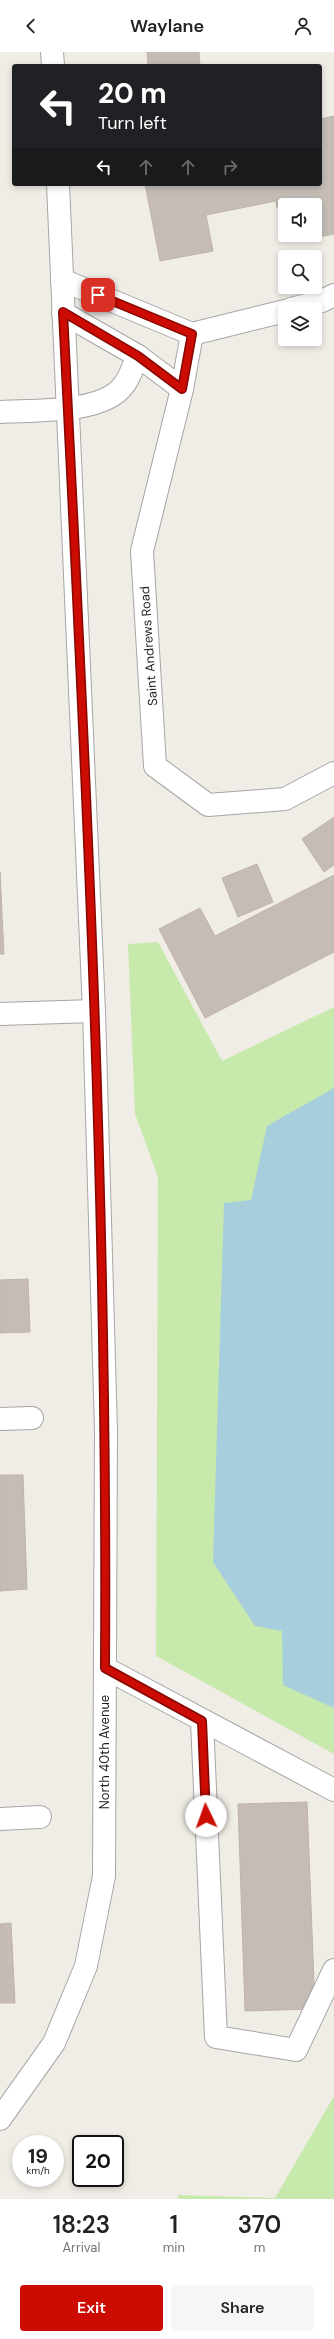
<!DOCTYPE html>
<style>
:root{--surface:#fff;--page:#f6f6f6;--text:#222;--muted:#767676;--accent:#cc0b02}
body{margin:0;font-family:"DM Sans",sans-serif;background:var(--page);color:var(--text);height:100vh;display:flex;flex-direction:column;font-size:15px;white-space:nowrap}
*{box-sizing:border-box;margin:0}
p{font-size:13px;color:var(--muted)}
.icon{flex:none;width:22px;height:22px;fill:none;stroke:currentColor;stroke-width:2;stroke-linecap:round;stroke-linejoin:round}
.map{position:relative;height:2147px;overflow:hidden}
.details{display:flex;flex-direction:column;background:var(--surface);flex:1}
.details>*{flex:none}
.guide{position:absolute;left:12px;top:12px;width:310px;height:122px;border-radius:4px;box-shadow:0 2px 6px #0003;background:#202124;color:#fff;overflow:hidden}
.tools{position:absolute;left:278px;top:146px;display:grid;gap:8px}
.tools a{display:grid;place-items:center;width:44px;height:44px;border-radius:4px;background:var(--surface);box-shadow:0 2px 6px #0003;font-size:20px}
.speed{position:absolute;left:12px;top:2083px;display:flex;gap:8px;font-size:20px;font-weight:700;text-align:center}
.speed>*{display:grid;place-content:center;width:52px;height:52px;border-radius:50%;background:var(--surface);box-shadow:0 2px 6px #0003;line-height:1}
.speed small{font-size:10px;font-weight:400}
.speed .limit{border:2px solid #111;border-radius:6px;background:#fff;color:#111}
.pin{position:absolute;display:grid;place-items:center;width:34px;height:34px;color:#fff;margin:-17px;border-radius:8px;box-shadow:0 2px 6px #0006}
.me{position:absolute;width:44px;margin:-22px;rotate:357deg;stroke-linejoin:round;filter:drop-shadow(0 0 3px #0008)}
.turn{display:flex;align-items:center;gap:14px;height:84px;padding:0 20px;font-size:18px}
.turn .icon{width:52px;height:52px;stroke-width:2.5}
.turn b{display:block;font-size:28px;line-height:34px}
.lanes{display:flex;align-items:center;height:38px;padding:0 20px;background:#0003;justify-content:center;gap:20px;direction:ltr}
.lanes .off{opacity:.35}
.eta{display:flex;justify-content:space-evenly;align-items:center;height:68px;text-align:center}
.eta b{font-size:24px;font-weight:600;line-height:28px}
.action{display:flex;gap:8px;margin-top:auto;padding:8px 20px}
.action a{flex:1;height:46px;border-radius:4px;background:var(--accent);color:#fff;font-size:16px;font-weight:600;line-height:46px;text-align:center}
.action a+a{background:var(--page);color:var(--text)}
header{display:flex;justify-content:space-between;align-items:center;height:52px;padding:0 20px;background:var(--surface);font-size:18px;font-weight:600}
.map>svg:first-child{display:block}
</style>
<header><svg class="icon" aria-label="back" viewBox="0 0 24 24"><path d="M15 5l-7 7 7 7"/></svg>Waylane<svg class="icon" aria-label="person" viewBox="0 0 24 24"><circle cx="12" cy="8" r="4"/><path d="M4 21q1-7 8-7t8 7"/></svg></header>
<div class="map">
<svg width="334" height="2147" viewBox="0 0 334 2147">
<rect width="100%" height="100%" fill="#f0ede6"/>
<g fill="#c8e9ac">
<path d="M 158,890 L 222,1009 L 334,955 L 334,1702 L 156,1604 L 158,1125 L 135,1062 L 128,892 Z"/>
<path d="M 334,2044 L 334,2147 L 179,2147 L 178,2143 L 275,2146 Z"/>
</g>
<path fill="#a6cedd" d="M 334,1036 L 334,1656 L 283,1633 L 282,1579 L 255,1574 L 213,1510 L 224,1151 L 251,1148 L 267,1074 Z"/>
<g fill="#c4bcb5" stroke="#c1b4a8">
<path d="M 147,0 L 199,0 L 200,14 L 148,14 Z"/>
<path d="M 334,64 L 334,182 L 312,186 L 311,183 L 315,183 L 315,153 L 305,153 L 305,151 L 277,156 L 276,149 L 206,163 L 213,199 L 160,209 L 145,132 L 320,132 L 320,67 Z"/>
<path d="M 334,765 L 334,813 L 324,820 L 302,787 Z"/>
<path d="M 257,812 L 273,850 L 238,865 L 222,826 Z"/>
<path d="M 0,820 L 4,902 L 0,902 Z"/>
<path d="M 334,823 L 334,900 L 205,966 L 159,877 L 200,856 L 215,884 Z"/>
<path d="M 28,1227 L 30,1280 L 0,1281 L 0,1228 Z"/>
<path d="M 0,1423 L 23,1423 L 27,1537 L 0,1539 Z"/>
<path d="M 307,1750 L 315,1957 L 245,1959 L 238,1752 Z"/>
<path d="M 11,1871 L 15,1951 L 0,1951 L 0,1872 Z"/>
</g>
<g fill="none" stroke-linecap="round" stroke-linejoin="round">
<defs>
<g id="minor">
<path d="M 52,0 L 53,14"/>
<path d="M 62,228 L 192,282 L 285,259"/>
<path d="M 291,257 L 322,249 L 334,243"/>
<path d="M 63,261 L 138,304 L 182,337"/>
<path d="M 192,282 L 182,337 L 142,499 L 155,714 L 208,753 L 285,747 L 334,721"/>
<path d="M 0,360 C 32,358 102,362 123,334 C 130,326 133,314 138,304"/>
<path d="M 0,962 L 94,959"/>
<path d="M 0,1367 L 32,1366"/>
<path d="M 105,1616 L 334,1738"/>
<path d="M 202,1669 L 216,1985 L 296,1998 L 334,1918"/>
<path d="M 0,1767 L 40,1765"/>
<path d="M 0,2067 L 54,1991 L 86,1914 L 104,1824 L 106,1379 L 94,959 L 58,132"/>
</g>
</defs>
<use href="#minor" stroke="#a6a6a6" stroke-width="24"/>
<use href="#minor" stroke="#fff" stroke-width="22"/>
</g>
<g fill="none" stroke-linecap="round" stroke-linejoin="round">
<defs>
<path id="route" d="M 98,243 L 192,282 L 182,337 L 138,304 L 63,260 C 86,712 108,1164 105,1616 L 202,1669 L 206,1764"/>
</defs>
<use href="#route" stroke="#850701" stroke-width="10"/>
<use href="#route" stroke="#cc0b02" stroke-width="7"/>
</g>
<g text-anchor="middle" stroke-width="4" stroke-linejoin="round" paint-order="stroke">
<g font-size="13" fill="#1f1f1f" stroke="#fff">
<text transform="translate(148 594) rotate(-94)" y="5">Saint Andrews Road</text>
<text transform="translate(104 1700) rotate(-90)" y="5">North 40th Avenue</text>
</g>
</g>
</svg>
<div class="tools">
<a><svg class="icon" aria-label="sound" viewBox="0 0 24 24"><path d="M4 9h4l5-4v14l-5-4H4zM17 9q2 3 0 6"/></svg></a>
<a><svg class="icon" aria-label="search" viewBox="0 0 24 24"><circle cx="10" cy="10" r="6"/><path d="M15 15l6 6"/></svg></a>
<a><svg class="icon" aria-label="layers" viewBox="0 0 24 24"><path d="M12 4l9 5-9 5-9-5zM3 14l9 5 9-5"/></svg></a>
</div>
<div class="speed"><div>19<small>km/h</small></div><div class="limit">20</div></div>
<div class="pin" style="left:98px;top:243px;background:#d93025"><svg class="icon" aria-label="arrive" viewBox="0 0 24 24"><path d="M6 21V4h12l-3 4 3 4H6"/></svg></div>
<svg class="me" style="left:206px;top:1764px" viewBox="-20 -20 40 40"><circle r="19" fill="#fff"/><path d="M0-13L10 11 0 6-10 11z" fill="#cc0b02"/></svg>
<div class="guide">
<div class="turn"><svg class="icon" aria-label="left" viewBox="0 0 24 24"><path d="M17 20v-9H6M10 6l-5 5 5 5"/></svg><div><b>20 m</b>Turn left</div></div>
<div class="lanes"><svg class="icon" aria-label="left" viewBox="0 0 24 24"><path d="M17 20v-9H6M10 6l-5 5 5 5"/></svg><svg class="icon off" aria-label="ahead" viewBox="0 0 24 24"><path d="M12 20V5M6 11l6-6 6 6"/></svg><svg class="icon off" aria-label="ahead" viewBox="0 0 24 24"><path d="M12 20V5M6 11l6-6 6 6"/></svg><svg class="icon off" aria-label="right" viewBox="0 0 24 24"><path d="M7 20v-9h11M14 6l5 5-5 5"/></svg></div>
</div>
</div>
<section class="details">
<div class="eta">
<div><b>18:23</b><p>Arrival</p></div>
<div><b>1</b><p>min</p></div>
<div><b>370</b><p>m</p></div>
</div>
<div class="action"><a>Exit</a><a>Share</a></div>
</section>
